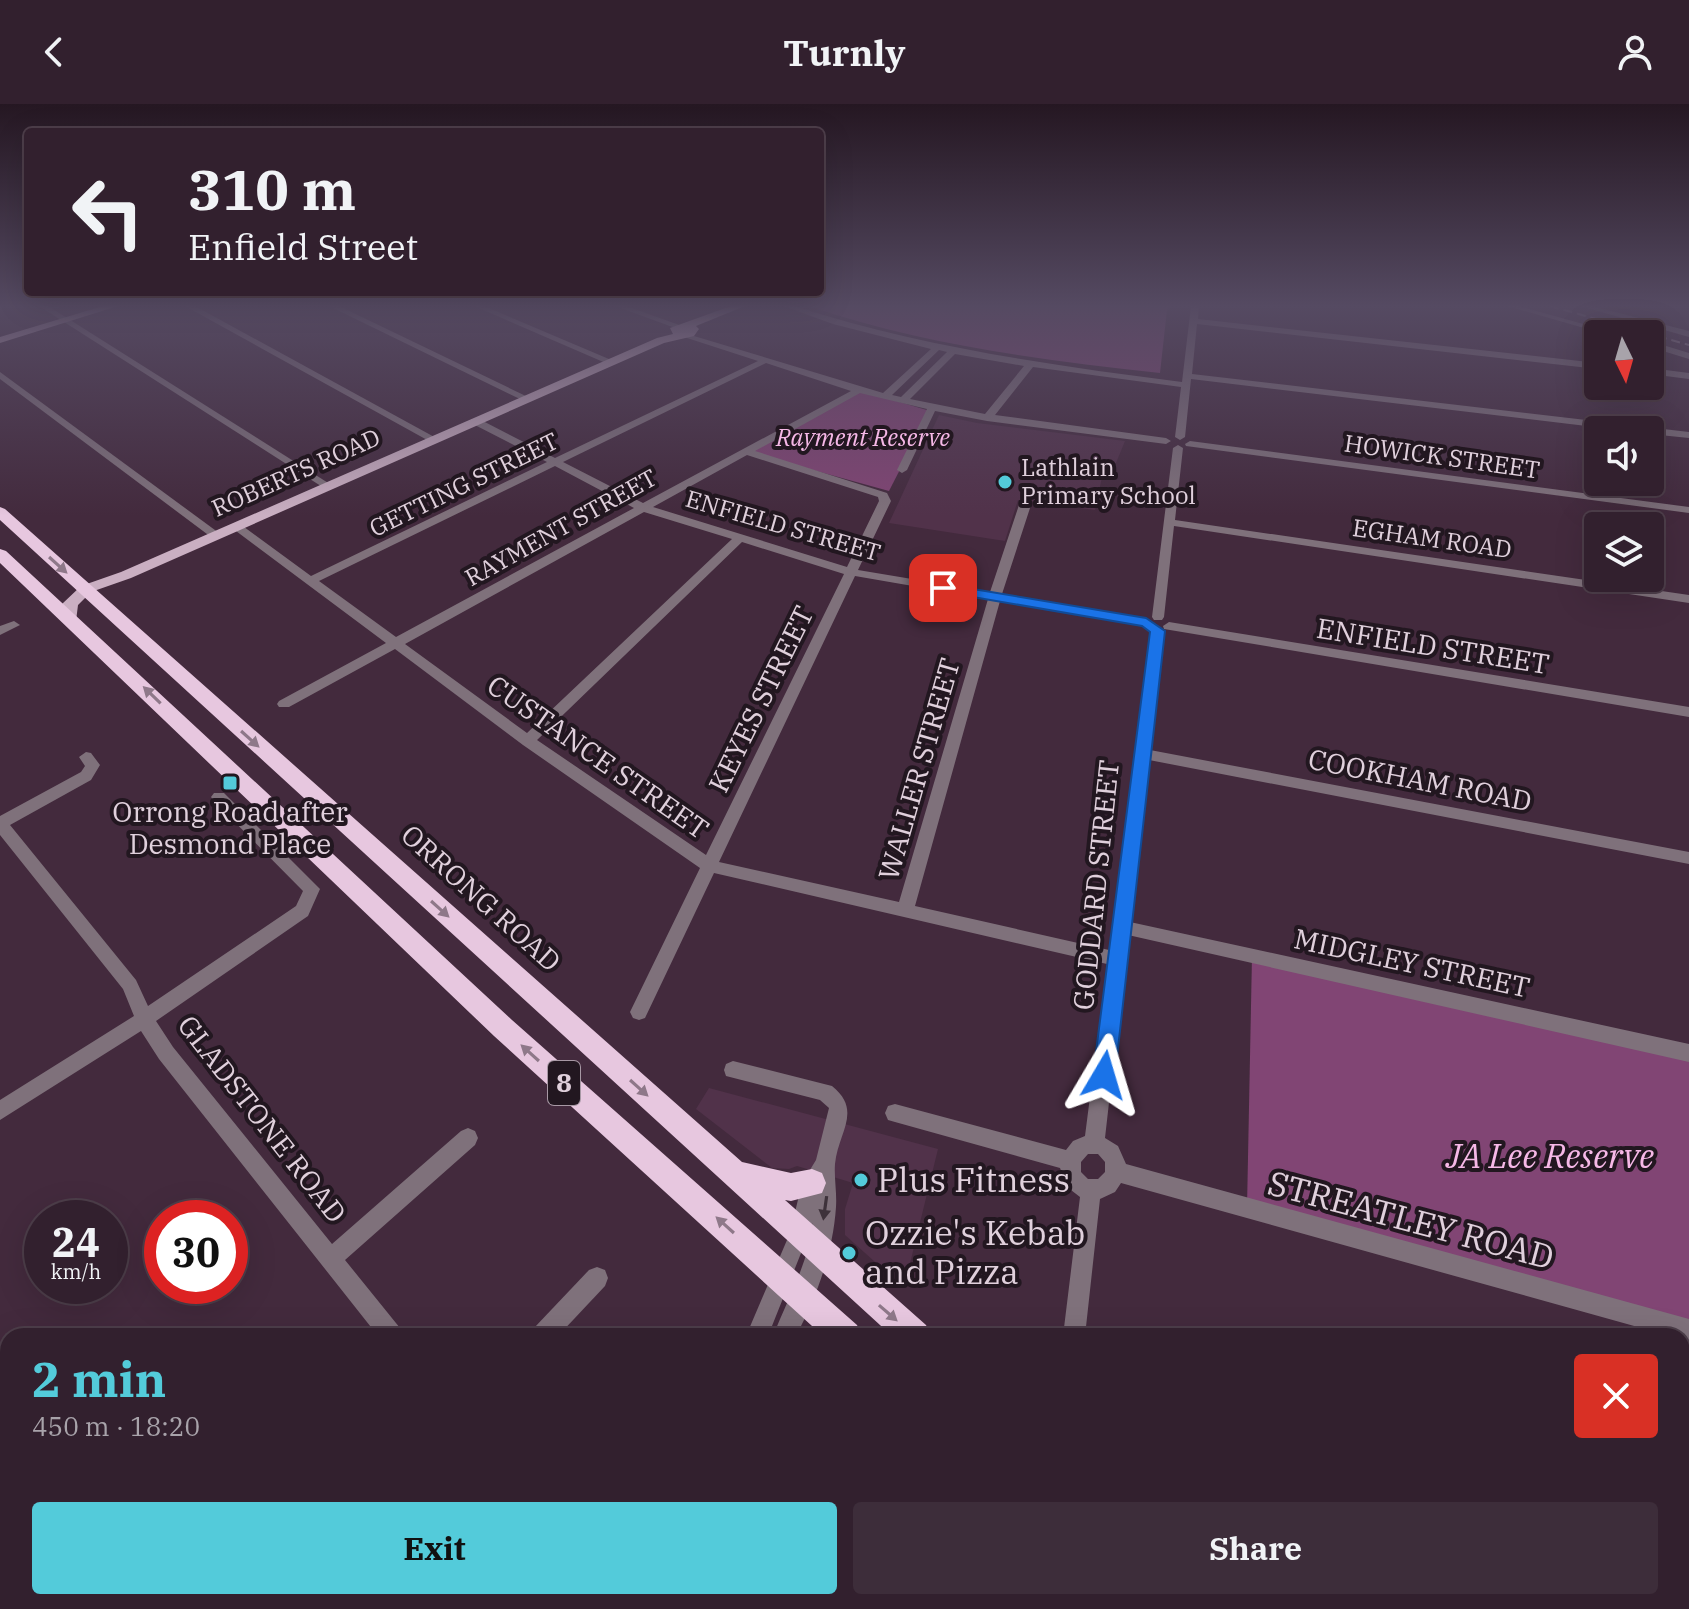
<!DOCTYPE html>
<meta charset="utf-8">
<style>
:root{--surface:#32202e;--page:#3d2d3a;--text:#f1f3f6;--muted:#a8a3aa;--line:#4d3e4a;--accent:#53cbda}
body{margin:0;font-family:"IBM Plex Serif",serif;background:var(--page);color:var(--text);height:100vh;display:flex;flex-direction:column;font-size:30px;white-space:nowrap}
*{box-sizing:border-box;margin:0}
p{font-size:26px;color:var(--muted)}
.icon{flex:none;width:44px;height:44px;fill:none;stroke:currentColor;stroke-width:2;stroke-linecap:round;stroke-linejoin:round}
.map{position:relative;flex:1;overflow:hidden}
.drawer{position:absolute;left:0px;top:1224px;width:1690px;height:282px;display:flex;flex-direction:column;background:var(--surface);border-radius:24px 24px 0 0;box-shadow:0 8px 32px #0002,0 0 0 2px var(--line)}
.drawer>*{flex:none}
.top-card{position:absolute;left:24px;top:24px;width:800px;height:168px;border-radius:8px;box-shadow:0 8px 32px #0002,0 0 0 2px var(--line);background:#32202e;color:var(--text);overflow:hidden}
.needle{width:52px;rotate:175deg}
.buttons{position:absolute;left:1584px;top:216px;display:grid;gap:16px}
.buttons a{display:grid;place-items:center;width:80px;height:80px;border-radius:8px;background:var(--surface);box-shadow:0 8px 32px #0002,0 0 0 2px var(--line);font-size:40px}
.speed{position:absolute;left:24px;top:1096px;display:flex;gap:16px;font-size:40px;font-weight:700;text-align:center}
.speed>*{display:grid;place-content:center;width:104px;height:104px;border-radius:50%;background:var(--surface);box-shadow:0 8px 32px #0002,0 0 0 2px var(--line);line-height:1}
.speed small{font-size:20px;font-weight:400}
.speed .limit{border:12px solid #d22;background:#fff;color:#111}
.pin{position:absolute;display:grid;place-items:center;width:68px;height:68px;color:#fff;margin:-34px;border-radius:16px;box-shadow:0 4px 12px #0006}
.me{position:absolute;width:88px;margin:-44px;rotate:7deg;stroke-linejoin:round;filter:drop-shadow(0 0 6px #0008)}
.turn{display:flex;align-items:center;gap:28px;height:168px;padding:0 32px;font-size:36px}
.turn .icon{width:104px;height:104px;stroke-width:2.5}
.turn b{display:block;font-size:56px;line-height:68px}
.round{display:grid;place-items:center;flex:none;width:84px;height:84px;border-radius:8px;background:var(--page)}
.summary{display:flex;align-items:center;justify-content:space-between;height:136px;padding:0 32px}
h1{font-size:48px;font-weight:800;line-height:60px;color:var(--accent)}
.button{display:flex;gap:16px;margin-top:auto;padding:16px 32px}
.button a{flex:1;height:92px;border-radius:8px;background:var(--accent);color:#111;font-size:32px;font-weight:800;line-height:92px;text-align:center}
.button a+a{background:var(--page);color:var(--text)}
header{display:flex;justify-content:space-between;align-items:center;height:104px;padding:0 32px;background:var(--surface);font-size:36px;font-weight:800}
.map>svg:first-child{display:block}
</style>
<header><svg class="icon" aria-label="back" viewBox="0 0 24 24"><path d="M15 5l-7 7 7 7"/></svg>Turnly<svg class="icon" aria-label="person" viewBox="0 0 24 24"><circle cx="12" cy="8" r="4"/><path d="M4 21q1-7 8-7t8 7"/></svg></header>
<div class="map">
<svg width="1689" height="1505" viewBox="0 0 1689 1505">
<rect width="100%" height="100%" fill="#432a3d"/>
<g fill="#51324a">
<path d="M 939,311 L 977,319 L 1125,337 L 1116,359 L 1105,359 L 1095,406 L 1018,396 L 1005,437 L 889,419 Z"/>
<path d="M 709,984 L 938,1045 L 904,1184 L 845,1131 L 845,1105 L 853,1079 L 797,1062 L 789,1065 L 772,1064 L 696,1005 Z"/>
</g>
<g fill="#814574">
<path d="M 809,202 L 1170,202 L 1167,206 L 1160,269 C 1041,256 923,241 809,202 Z"/>
<path d="M 859,286 L 930,307 L 889,387 L 744,347 Z"/>
<path d="M 1252,852 L 1689,949 L 1689,1226 L 1247,1104 Z"/>
</g>
<g fill="none" stroke-linecap="round" stroke-linejoin="round">
<g fill="#7f717b" fill-rule="evenodd">
<path d="M 39,202 L 48,202 L 333,382 L 324,384 Z"/>
<path d="M 185,202 L 195,202 L 438,335 L 429,337 Z"/>
<path d="M 329,202 L 339,202 L 530,294 L 522,296 Z"/>
<path d="M 474,202 L 484,202 L 616,258 L 608,260 Z"/>
<path d="M 615,202 L 626,202 L 685,223 L 678,225 Z"/>
<path d="M 783,202 L 794,202 C 921,243 1050,261 1182,278 L 1191,202 L 1199,202 L 1198,215 L 1598,259 L 1598,265 L 1197,220 L 1192,270 L 1689,328 L 1689,334 L 1650,330 L 1650,326 L 1620,326 L 1191,275 L 1185,333 L 1180,336 L 1175,333 L 1181,283 L 1033,263 L 995,311 L 1166,334 L 1171,337 L 1166,340 L 987,317 L 935,307 L 907,366 L 902,369 L 897,366 L 927,305 L 860,289 L 755,347 L 887,389 L 891,397 L 858,466 L 990,488 L 1019,401 L 1025,398 L 1031,401 L 1002,490 L 1146,514 L 1152,518 L 1146,522 L 1000,497 L 915,802 L 1109,846 L 1151,527 L 1157,523 L 1163,527 L 1150,646 L 1689,748 L 1689,760 L 1149,656 L 1130,818 L 1689,940 L 1689,958 L 1128,831 L 1105,1034 L 1118,1042 L 1126,1060 L 1689,1215 L 1689,1237 L 1682,1235 L 1682,1232 L 1670,1232 L 1121,1079 L 1115,1088 L 1100,1095 L 1085,1232 L 1063,1232 L 1080,1093 L 1067,1083 L 1060,1064 L 895,1018 L 888,1016 L 885,1009 L 888,1002 L 895,1000 L 1066,1046 L 1073,1037 L 1085,1032 L 1107,860 L 714,769 L 645,914 L 639,916 L 633,914 L 630,908 L 700,764 L 523,641 L 395,545 L 289,603 L 279,603 L 277,600 L 279,597 L 386,539 L 232,424 L 232,420 L 240,420 L 311,472 L 547,358 L 471,319 L 471,315 L 479,315 L 555,354 L 758,257 L 684,233 L 684,229 L 883,289 L 931,245 L 833,220 ZM 939,246 L 947,248 L 901,293 L 892,291 ZM 955,250 L 1024,262 L 985,310 L 910,295 ZM 766,259 L 851,287 L 643,399 L 563,358 ZM 747,351 L 878,393 L 879,397 L 847,463 L 653,403 ZM 555,362 L 634,404 L 396,533 L 319,477 ZM 644,408 L 732,435 L 527,629 L 405,540 ZM 742,438 L 844,470 L 706,751 L 537,636 ZM 855,472 L 988,495 L 899,798 L 719,758 ZM 1088,1050 L 1098,1050 L 1105,1058 L 1105,1068 L 1098,1075 L 1088,1075 L 1081,1068 L 1081,1058 Z"/>
<path d="M 1507,202 L 1519,202 L 1619,230 L 1605,230 Z"/>
<path d="M 1580,202 L 1592,202 L 1689,227 L 1689,233 Z"/>
<path d="M 1650,237 L 1689,249 L 1689,255 L 1650,243 Z"/>
<path d="M 1650,264 L 1689,269 L 1689,275 L 1650,270 Z"/>
<path d="M 0,268 L 219,429 L 219,433 L 211,433 L 0,275 Z"/>
<path d="M 1190,337 L 1689,403 L 1689,409 L 1186,342 L 1185,340 Z"/>
<path d="M 1178,341 L 1183,344 L 1175,416 L 1689,491 L 1689,499 L 1174,422 L 1164,513 L 1162,516 L 1154,516 L 1152,513 L 1173,344 Z"/>
<path d="M 14,517 L 20,521 L 0,531 L 0,522 Z"/>
<path d="M 1169,518 L 1689,603 L 1689,613 L 1164,525 L 1163,522 Z"/>
<path d="M 86,648 L 91,649 L 100,661 L 91,676 L 10,721 L 136,876 L 148,902 L 296,802 L 303,787 L 214,697 L 211,693 L 214,689 L 224,689 L 320,785 L 308,812 L 156,917 L 173,943 L 332,1140 L 461,1027 L 468,1024 L 475,1027 L 478,1034 L 475,1041 L 345,1156 L 400,1224 L 403,1232 L 378,1232 L 159,955 L 141,927 L 0,1016 L 0,996 L 134,912 L 123,885 L 0,731 L 0,712 L 81,668 L 85,662 L 79,653 Z"/>
<path d="M 733,957 L 832,982 C 863,1007 838,1028 835,1060 C 834,1074 837,1089 836,1103 C 833,1148 817,1192 796,1232 L 773,1232 C 788,1194 808,1160 813,1119 L 768,1232 L 746,1232 L 790,1129 L 802,1079 L 816,1056 L 829,1004 L 820,996 L 726,972 L 724,966 L 726,960 Z"/>
<path d="M 597,1163 L 605,1166 L 608,1174 L 605,1182 L 558,1232 L 531,1232 L 534,1224 L 589,1166 Z"/>
<path d="M 0,1312 L 8,1315 L 8,1352 L 0,1349 Z"/>
<path d="M 74,1498 L 100,1498 L 103,1505 L 77,1505 Z"/>
<path d="M 539,1498 L 609,1498 L 612,1505 L 536,1505 Z"/>
</g>
<g fill="#caafc2" fill-rule="evenodd">
<path d="M 103,202 L 118,202 L 0,239 L 0,233 Z"/>
<path d="M 731,202 L 745,202 L 696,222 L 699,225 L 694,232 L 664,239 L 131,474 L 91,488 L 78,501 L 76,517 L 70,519 L 62,514 L 62,500 L 81,482 L 121,468 L 657,234 L 673,230 L 670,224 Z"/>
</g>
<g fill="#e7c7df" fill-rule="evenodd">
<path d="M 0,403 L 5,405 L 742,1058 L 791,1069 L 812,1065 L 822,1069 L 826,1079 L 822,1089 L 791,1097 L 785,1096 L 926,1221 L 931,1232 L 892,1232 L 0,416 Z"/>
<path d="M 0,445 L 6,447 L 512,916 L 857,1221 L 862,1232 L 823,1232 L 494,932 L 0,459 Z"/>
<path d="M 1103,1498 L 1143,1498 L 1146,1505 L 1106,1505 Z"/>
<path d="M 1182,1498 L 1222,1498 L 1225,1505 L 1185,1505 Z"/>
</g>
<path stroke="#9c8897" stroke-width="2" stroke-dasharray="9 5" stroke-linecap="butt" d="M 1550,202 L 1689,241"/>
</g>
<defs><path id="oneway-solid" d="M-6-.8H1V-3.2L6.5 0L1 3.2V.8H-6Z" transform="scale(2)"/></defs>
<g fill="#8e7889">
<use href="#oneway-solid" transform="translate(58 461) rotate(42)"/>
<use href="#oneway-solid" transform="translate(152 591) rotate(-136)"/>
<use href="#oneway-solid" transform="translate(250 635) rotate(42)"/>
<use href="#oneway-solid" transform="translate(440 805) rotate(42)"/>
<use href="#oneway-solid" transform="translate(530 949) rotate(-138)"/>
<use href="#oneway-solid" transform="translate(639 984) rotate(42)"/>
<use href="#oneway-solid" transform="translate(725 1121) rotate(-138)"/>
<use href="#oneway-solid" transform="translate(888 1209) rotate(41)"/>
</g>
<use fill="#3e323b" href="#oneway-solid" transform="translate(825 1104) rotate(98)"/>
<linearGradient id="sky" x2="0" y2="1"><stop stop-color="#251722"/><stop offset="0.49" stop-color="#554a62"/><stop offset="1" stop-color="#554a62" stop-opacity="0"/></linearGradient>
<rect width="1689" height="412" fill="url(#sky)"/>
<path fill="#1a73e8" stroke="#114b97" stroke-width="2" d="M 943,480 L 1146,514 L 1165,527 L 1115,971 L 1111,978 L 1104,981 L 1096,978 L 1093,971 L 1150,528 L 1142,522 L 938,487 L 936,484 Z"/>
<g fill="#53cbda" stroke="#221720" stroke-width="3">
<circle cx="1005" cy="378" r="8"/>
<rect x="222" y="671" width="16" height="16" rx="4"/>
<circle cx="861" cy="1076" r="8"/>
<circle cx="849" cy="1149" r="8"/>
</g>
<g text-anchor="middle" stroke-width="8" stroke-linejoin="round" paint-order="stroke">
<g font-size="24" font-style="italic" fill="#f6b8e7" stroke="#221720">
<text x="863" y="342">Rayment Reserve</text>
</g>
<g font-size="24" fill="#e0d0dc" stroke="#221720">
<text transform="translate(1442 353) rotate(8)" y="8">HOWICK STREET</text>
<text transform="translate(296 369) rotate(-24)" y="8">ROBERTS ROAD</text>
<text transform="translate(464 381) rotate(-26)" y="8">GETTING STREET</text>
<text transform="translate(783 422) rotate(16)" y="8">ENFIELD STREET</text>
<text transform="translate(561 424) rotate(-29)" y="8">RAYMENT STREET</text>
<text transform="translate(1432 435) rotate(8)" y="8">EGHAM ROAD</text>
</g>
<g font-size="24" fill="#e0d0dc" stroke="#221720" text-anchor="start">
<text x="1021" y="372">Lathlain<tspan x="1021" dy="28">Primary School</tspan></text>
</g>
<rect fill="#221720" stroke="#a798a4" stroke-width="2" x="548" y="957" width="32" height="44" rx="6"/>
<g font-size="26" font-weight="bold" fill="#e0d0dc">
<text x="564" y="988">8</text>
</g>
<g font-size="28" fill="#e0d0dc" stroke="#221720">
<text transform="translate(1433 542) rotate(9)" y="10">ENFIELD STREET</text>
<text transform="translate(761 595) rotate(-64)" y="10">KEYES STREET</text>
<text transform="translate(598 653) rotate(35)" y="10">CUSTANCE STREET</text>
<text transform="translate(919 665) rotate(-74)" y="10">WALLER STREET</text>
<text transform="translate(1420 676) rotate(11)" y="10">COOKHAM ROAD</text>
<text transform="translate(1096 781) rotate(-84)" y="10">GODDARD STREET</text>
<text transform="translate(481 794) rotate(42)" y="10">ORRONG ROAD</text>
<text transform="translate(1412 859) rotate(12)" y="10">MIDGLEY STREET</text>
<text transform="translate(262 1015) rotate(52)" y="10">GLADSTONE ROAD</text>
</g>
<g font-size="28" fill="#e0d0dc" stroke="#221720">
<text x="230" y="718">Orrong Road after<tspan x="230" dy="32">Desmond Place</tspan></text>
</g>
<g font-size="34" font-style="italic" fill="#f6b8e7" stroke="#221720">
<text x="1550" y="1064">JA Lee Reserve</text>
</g>
<g font-size="34" fill="#e0d0dc" stroke="#221720" text-anchor="start">
<text x="877" y="1088">Plus Fitness</text>
<text x="865" y="1141">Ozzie's Kebab<tspan x="865" dy="39">and Pizza</tspan></text>
</g>
<g font-size="34" fill="#e0d0dc" stroke="#221720">
<text transform="translate(1411 1116) rotate(15)" y="12">STREATLEY ROAD</text>
</g>
</g>
</svg>
<div class="buttons">
<a><svg class="needle" viewBox="-14 -14 28 28"><path d="M0-13l5 13h-10z" fill="#e53935"/><path d="M0 13l5-13h-10z" fill="#a8a3aa"/></svg></a>
<a><svg class="icon" aria-label="sound" viewBox="0 0 24 24"><path d="M4 9h4l5-4v14l-5-4H4zM17 9q2 3 0 6"/></svg></a>
<a><svg class="icon" aria-label="layers" viewBox="0 0 24 24"><path d="M12 4l9 5-9 5-9-5zM3 14l9 5 9-5"/></svg></a>
</div>
<div class="speed"><div>24<small>km/h</small></div><div class="limit">30</div></div>
<div class="pin" style="left:943px;top:484px;background:#d93025"><svg class="icon" aria-label="arrive" viewBox="0 0 24 24"><path d="M6 21V4h12l-3 4 3 4H6"/></svg></div>
<svg class="me" style="left:1104px;top:971px" viewBox="-20 -20 40 40"><path d="M0-17L14 15 0 8-14 15z" fill="#1a73e8" stroke="#fff" stroke-width="4"/></svg>
<div class="top-card">
<div class="turn"><svg class="icon" aria-label="left" viewBox="0 0 24 24"><path d="M17 20v-9H6M10 6l-5 5 5 5"/></svg><div><b>310 m</b>Enfield Street</div></div>
</div>
<section class="drawer">
<div class="summary"><div><h1>2 min</h1><p>450 m · 18:20</p></div><a class="round" style="background:#d93025;color:#fff"><svg class="icon" aria-label="close" viewBox="0 0 24 24"><path d="M6 6l12 12M18 6L6 18"/></svg></a></div>
<div class="button"><a>Exit</a><a>Share</a></div>
</section>
</div>
